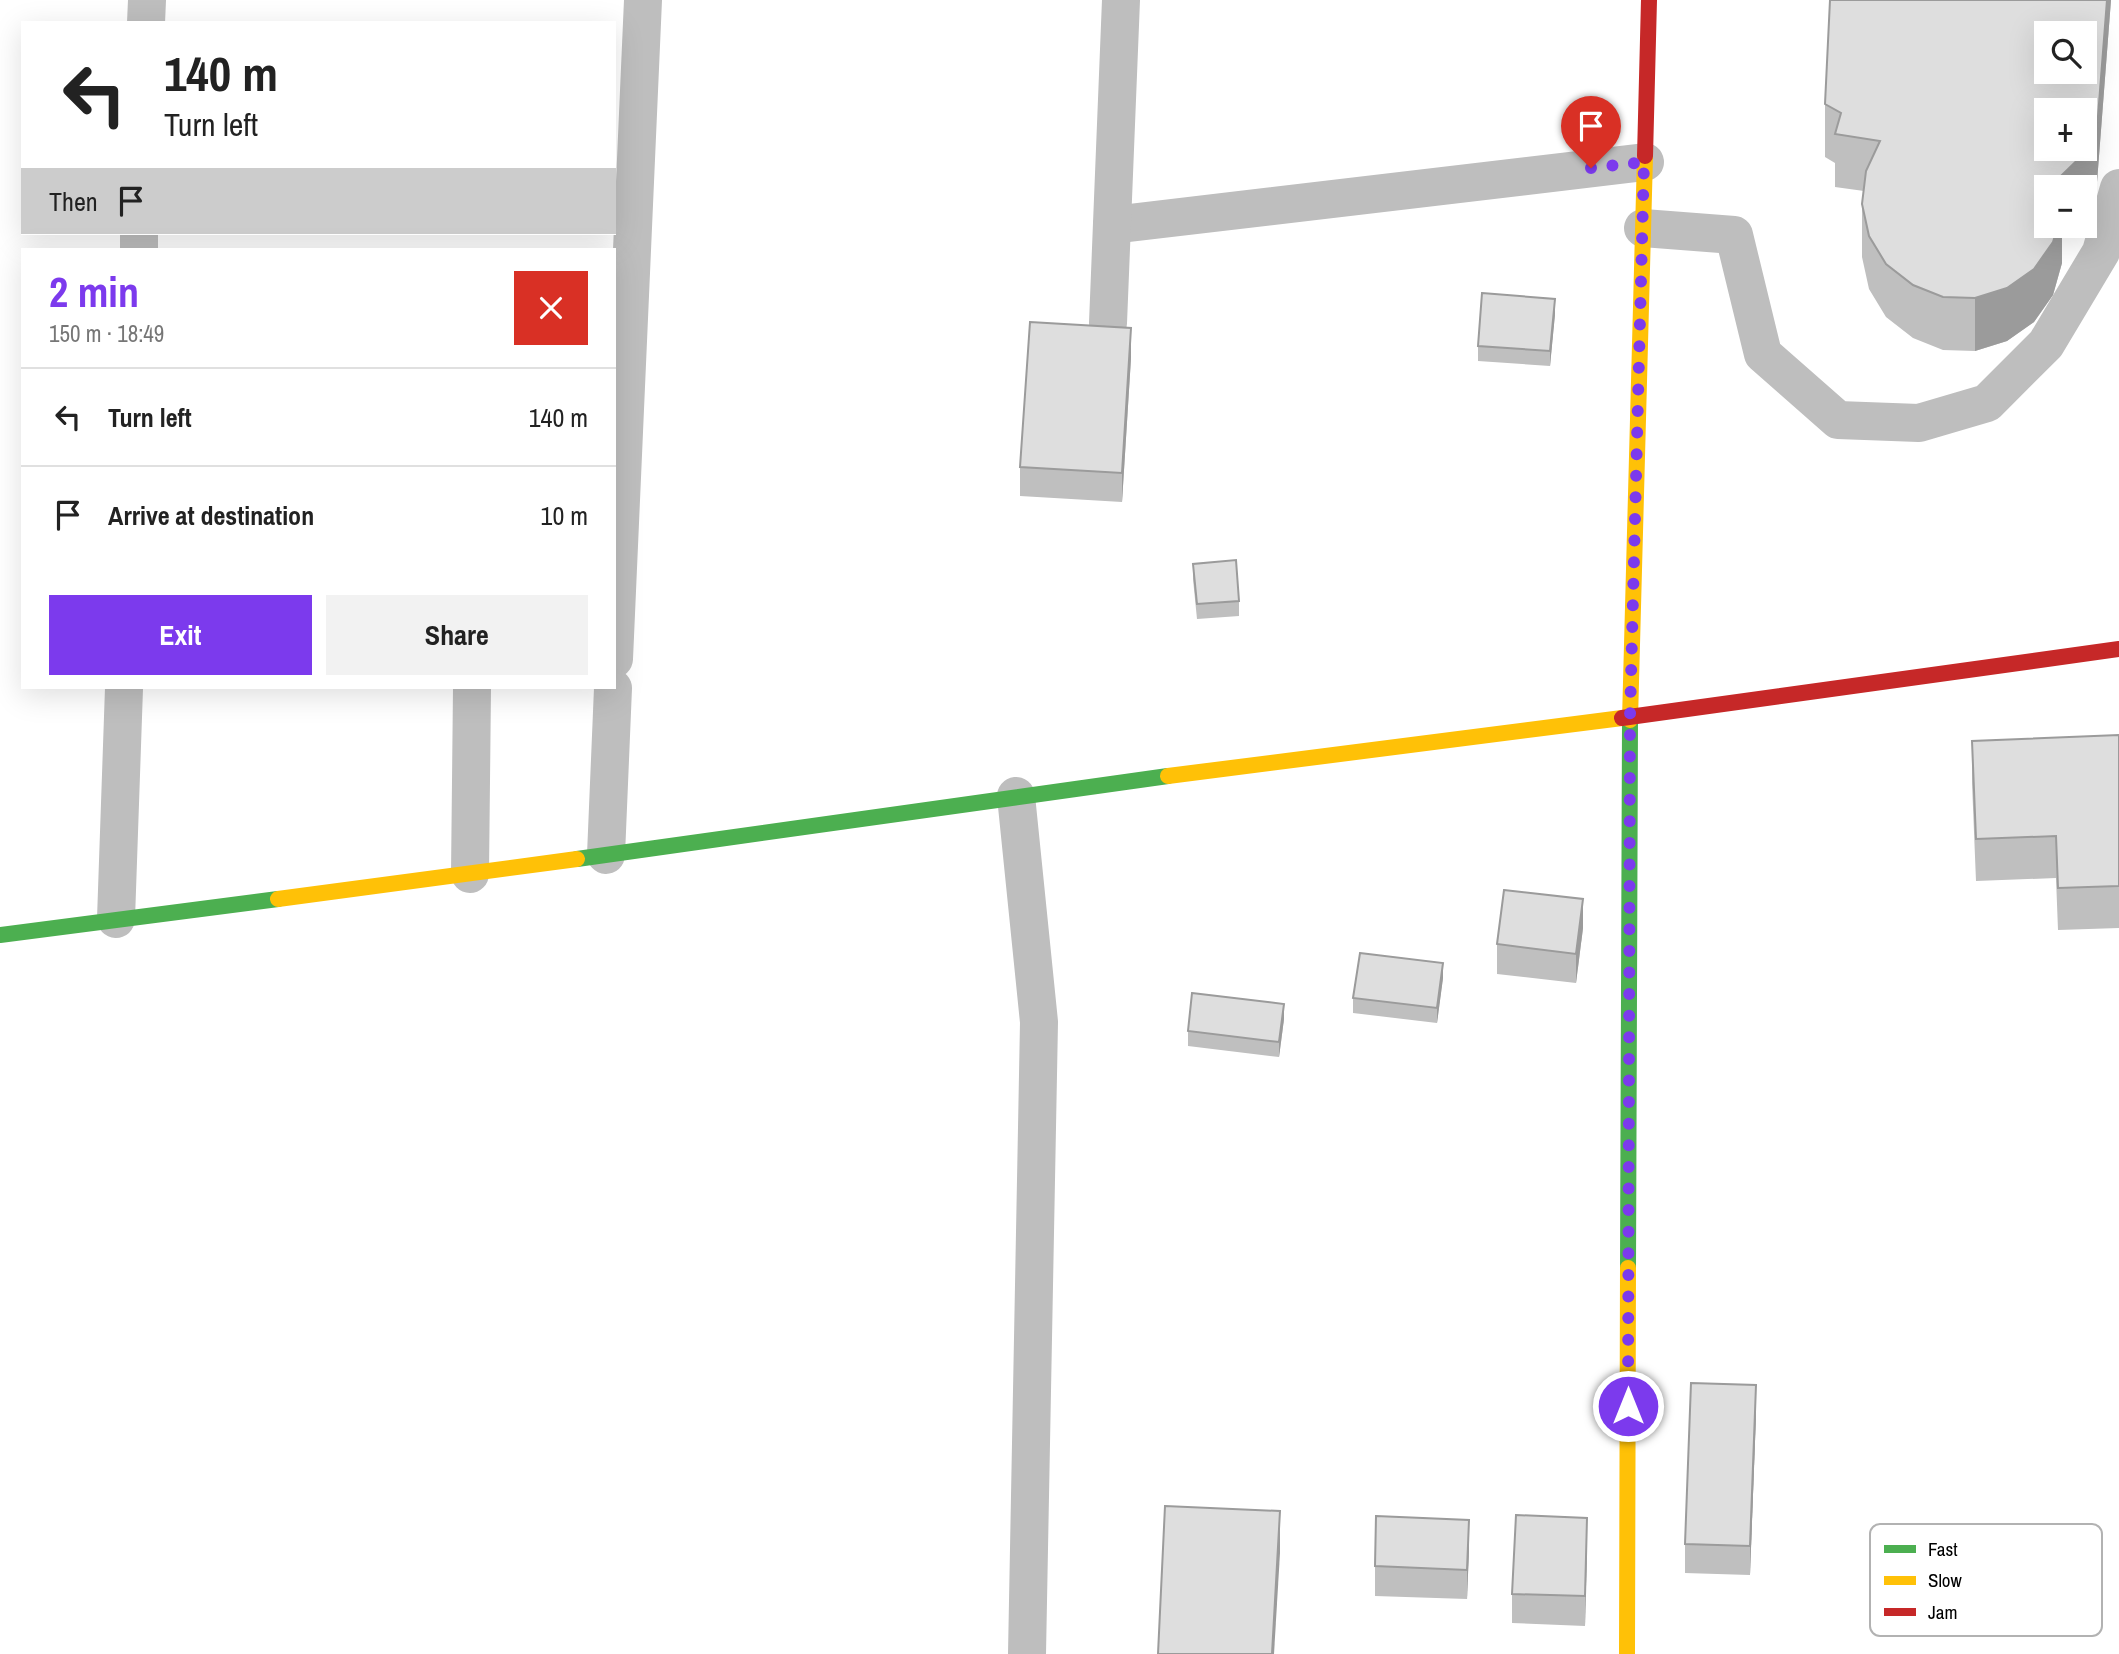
<!DOCTYPE html>
<meta charset="utf-8">
<style>
:root{--surface:#fff;--page:#f2f2f2;--text:#222;--muted:#767676;--line:#e0e0e0;--accent:#7c3aed}
body{margin:0;font-family:"Archivo Narrow",sans-serif;background:var(--page);color:var(--text);height:100vh;display:flex;flex-direction:column;font-size:26px;white-space:nowrap}
*{box-sizing:border-box;margin:0}
p{font-size:23px;color:var(--muted)}
.icon{flex:none;width:38px;height:38px;fill:none;stroke:currentColor;stroke-width:2;stroke-linecap:round;stroke-linejoin:round}
.map{position:relative;flex:1;overflow:hidden}
.drawer{position:absolute;left:21px;top:248px;width:595px;height:441px;display:flex;flex-direction:column;background:var(--surface);border-radius:0px;box-shadow:0 7px 28px #0002}
.drawer>*{flex:none}
.guide{position:absolute;left:21px;top:21px;width:595px;height:214px;border-radius:0px;box-shadow:0 7px 28px #0002;background:#fff;color:var(--text);overflow:hidden}
.fabs{position:absolute;left:2034px;top:21px;display:grid;gap:14px}
.fabs a{display:grid;place-items:center;width:63px;height:63px;border-radius:0px;background:var(--surface);box-shadow:0 7px 28px #0002;font-size:35px}
.pin{position:absolute;display:grid;place-items:center;width:60px;height:60px;color:#fff;margin:-72px -30px;border-radius:50% 50% 50% 0;rotate:-45deg;box-shadow:0 0 7px #0007}
.pin .icon{rotate:45deg}
.me{position:absolute;width:77px;margin:-38px;rotate:0deg;stroke-linejoin:round;filter:drop-shadow(0 0 5px #0008)}
.turn{display:flex;align-items:center;gap:24px;height:147px;padding:0 28px;font-size:32px}
.turn .icon{width:91px;height:91px;stroke-width:2.5}
.turn b{display:block;font-size:49px;line-height:60px}
.then{display:flex;align-items:center;height:66px;padding:0 28px;background:#0003;gap:14px;font-size:26px}
.round{display:grid;place-items:center;flex:none;width:74px;height:74px;border-radius:0px;background:var(--page)}
.headline{display:flex;align-items:center;justify-content:space-between;height:119px;padding:0 28px}
h1{font-size:42px;font-weight:800;line-height:52px;color:var(--accent)}
.action{display:flex;gap:14px;margin-top:auto;padding:14px 28px}
.action a{flex:1;height:80px;border-radius:0px;background:var(--accent);color:#fff;font-size:28px;font-weight:800;line-height:80px;text-align:center}
.action a+a{background:var(--page);color:var(--text)}
ul{padding:0;list-style:none}
li{display:flex;align-items:center;gap:21px;height:98px;padding:0 28px;border-top:2px solid var(--line)}
li div{flex:1}
li b{display:block;font-size:26px}
li em{font-style:normal}
.map>svg:first-child{display:block}
</style>
<div class="map">
<svg width="2119" height="1654" viewBox="0 0 2119 1654">
<rect width="100%" height="100%" fill="#fff"/>
<g fill="none" stroke-linecap="round" stroke-linejoin="round">
<g stroke="#bebebe" stroke-width="38">
<path d="M 146,23 L 147,0"/>
<path d="M 1112,225 L 1645,162"/>
<path d="M 1643,228 L 1734,235 L 1763,354 L 1838,420 L 1919,423 L 1987,403 L 2046,344 L 2101,252 L 2119,188"/>
<path d="M 139,250 L 139,233"/>
<path d="M 1108,323 L 1121,0"/>
<path d="M 614,659 L 643,0"/>
<path d="M 1016,796 L 1039,1022 L 1027,1654"/>
<path d="M 606,855 L 613,688"/>
<path d="M 470,874 L 472,688"/>
<path d="M 116,919 L 124,688"/>
</g>
<g stroke="#4caf50" stroke-width="16">
<path d="M 577,859 L 1168,776"/>
<path d="M 0,935 L 278,899"/>
<path d="M 1628,1268 L 1630,720"/>
</g>
<g stroke="#ffc107" stroke-width="16">
<path d="M 1630,720 L 1645,156"/>
<path d="M 1168,776 L 1622,718"/>
<path d="M 278,899 L 577,859"/>
<path d="M 1627,1654 L 1628,1268"/>
</g>
<g stroke="#c62828" stroke-width="16">
<path d="M 1645,156 L 1649,0"/>
<path d="M 1622,718 L 2119,649"/>
</g>
</g>
<g fill="#bfbfbf">
<path d="M 1830,0 L 2111,0 L 2096,195 L 2084,207 L 2084,187 L 2046,226 L 2064,226 L 2062,228 L 2062,263 L 2053,295 L 2034,322 L 2007,341 L 1975,351 L 1943,350 L 1913,338 L 1886,317 L 1869,289 L 1862,257 L 1862,204 L 1864,191 L 1835,187 L 1835,163 L 1825,157 L 1825,104 Z"/>
<path d="M 1555,314 L 1550,366 L 1478,361 L 1478,346 Z"/>
<path d="M 1131,358 L 1122,502 L 1020,496 L 1020,467 Z"/>
<path d="M 1193,564 L 1239,601 L 1239,616 L 1197,619 L 1193,579 Z"/>
<path d="M 2119,735 L 2119,928 L 2058,930 L 2056,878 L 1976,881 L 1972,783 L 1972,741 Z"/>
<path d="M 1583,928 L 1576,983 L 1497,974 L 1497,944 Z"/>
<path d="M 1443,978 L 1437,1023 L 1353,1013 L 1353,998 Z"/>
<path d="M 1284,1019 L 1279,1057 L 1188,1046 L 1188,1031 Z"/>
<path d="M 1756,1415 L 1750,1575 L 1685,1573 L 1685,1544 Z"/>
<path d="M 1587,1547 L 1585,1626 L 1512,1623 L 1512,1594 Z"/>
<path d="M 1469,1549 L 1467,1599 L 1375,1596 L 1375,1566 Z"/>
</g>
<g fill="#9b9b9b">
<path d="M 2107,0 L 2111,0 L 2096,195 L 2084,207 L 2084,187 L 2060,187 L 2060,177 Z"/>
<path d="M 2058,226 L 2064,226 L 2062,228 L 2062,263 L 2053,295 L 2034,322 L 2007,341 L 1975,351 L 1975,298 Z"/>
<path d="M 1555,299 L 1555,314 L 1550,366 L 1550,351 Z"/>
<path d="M 1131,328 L 1131,358 L 1122,502 L 1122,473 Z"/>
<path d="M 1583,899 L 1583,928 L 1576,983 L 1576,954 Z"/>
<path d="M 1443,963 L 1443,978 L 1437,1023 L 1437,1008 Z"/>
<path d="M 1284,1004 L 1284,1019 L 1279,1057 L 1279,1042 Z"/>
<path d="M 1756,1385 L 1756,1415 L 1750,1575 L 1750,1546 Z"/>
<path d="M 1280,1511 L 1280,1553 L 1274,1654 L 1272,1654 Z"/>
<path d="M 1587,1518 L 1587,1547 L 1585,1626 L 1585,1596 Z"/>
<path d="M 1469,1520 L 1469,1549 L 1467,1599 L 1467,1570 Z"/>
</g>
<g fill="#dedede" stroke="#9b9b9b" stroke-width="2" fill-rule="evenodd">
<path d="M 1830,0 L 2107,0 L 2096,142 L 2060,177 L 2061,187 L 2046,187 L 2046,226 L 2058,226 L 2053,242 L 2034,269 L 2007,288 L 1975,298 L 1943,297 L 1913,285 L 1886,264 L 1869,236 L 1862,204 L 1866,171 L 1880,141 L 1835,134 L 1841,113 L 1825,104 ZM 2046,33 L 2084,33 L 2084,72 L 2046,72 ZM 2046,110 L 2084,110 L 2084,149 L 2046,149 Z"/>
<path d="M 1482,293 L 1555,299 L 1550,351 L 1478,346 Z"/>
<path d="M 1030,322 L 1131,328 L 1122,473 L 1020,467 Z"/>
<path d="M 1236,560 L 1239,601 L 1197,604 L 1193,564 Z"/>
<path d="M 2119,735 L 2119,886 L 2058,888 L 2056,836 L 1976,839 L 1972,741 Z"/>
<path d="M 1504,890 L 1583,899 L 1576,954 L 1497,944 Z"/>
<path d="M 1360,953 L 1443,963 L 1437,1008 L 1353,998 Z"/>
<path d="M 1192,993 L 1284,1004 L 1279,1042 L 1188,1031 Z"/>
<path d="M 1691,1383 L 1756,1385 L 1750,1546 L 1685,1544 Z"/>
<path d="M 1165,1506 L 1280,1511 L 1272,1654 L 1158,1654 Z"/>
<path d="M 1516,1515 L 1587,1518 L 1585,1596 L 1512,1594 Z"/>
<path d="M 1376,1516 L 1469,1520 L 1467,1570 L 1375,1566 Z"/>
</g>
<g fill="none" stroke-linecap="round" stroke-linejoin="round">
<path stroke="#7c3aed" stroke-width="12" stroke-dasharray="0 21.6" d="M 1591,168 L 1644,162 L 1630,717 L 1628,1406"/>
</g>
<rect x="1870" y="1524" width="232" height="112" rx="10" fill="#fff" stroke="#b2b2b2" stroke-width="2"/>
<rect x="1884" y="1545" width="32" height="8" fill="#4caf50"/>
<rect x="1884" y="1576" width="32" height="9" fill="#ffc107"/>
<rect x="1884" y="1608" width="32" height="8" fill="#c62828"/>
<g font-size="19" fill="#000">
<text x="1928" y="1556">Fast</text>
<text x="1928" y="1587">Slow</text>
<text x="1928" y="1619">Jam</text>
</g>
</svg>
<div class="fabs">
<a><svg class="icon" aria-label="search" viewBox="0 0 24 24"><circle cx="10" cy="10" r="6"/><path d="M15 15l6 6"/></svg></a>
<a>+</a>
<a>−</a>
</div>
<div class="pin" style="left:1591px;top:168px;background:#d93025"><svg class="icon" aria-label="arrive" viewBox="0 0 24 24"><path d="M6 21V4h12l-3 4 3 4H6"/></svg></div>
<svg class="me" style="left:1628px;top:1406px" viewBox="-20 -20 40 40"><circle r="17" fill="#7c3aed" stroke="#fff" stroke-width="3"/><path d="M0-11L8 9 0 5-8 9z" fill="#fff"/></svg>
<div class="guide">
<div class="turn"><svg class="icon" aria-label="left" viewBox="0 0 24 24"><path d="M17 20v-9H6M10 6l-5 5 5 5"/></svg><div><b>140 m</b>Turn left</div></div>
<div class="then">Then<svg class="icon" aria-label="arrive" viewBox="0 0 24 24"><path d="M6 21V4h12l-3 4 3 4H6"/></svg></div>
</div>
<section class="drawer">
<div class="headline"><div><h1>2 min</h1><p>150 m · 18:49</p></div><a class="round" style="background:#d93025;color:#fff"><svg class="icon" aria-label="close" viewBox="0 0 24 24"><path d="M6 6l12 12M18 6L6 18"/></svg></a></div>
<ul>
<li><svg class="icon" aria-label="left" viewBox="0 0 24 24"><path d="M17 20v-9H6M10 6l-5 5 5 5"/></svg><div><b>Turn left</b></div><em>140 m</em></li>
<li><svg class="icon" aria-label="arrive" viewBox="0 0 24 24"><path d="M6 21V4h12l-3 4 3 4H6"/></svg><div><b>Arrive at destination</b></div><em>10 m</em></li>
</ul>
<div class="action"><a>Exit</a><a>Share</a></div>
</section>
</div>
